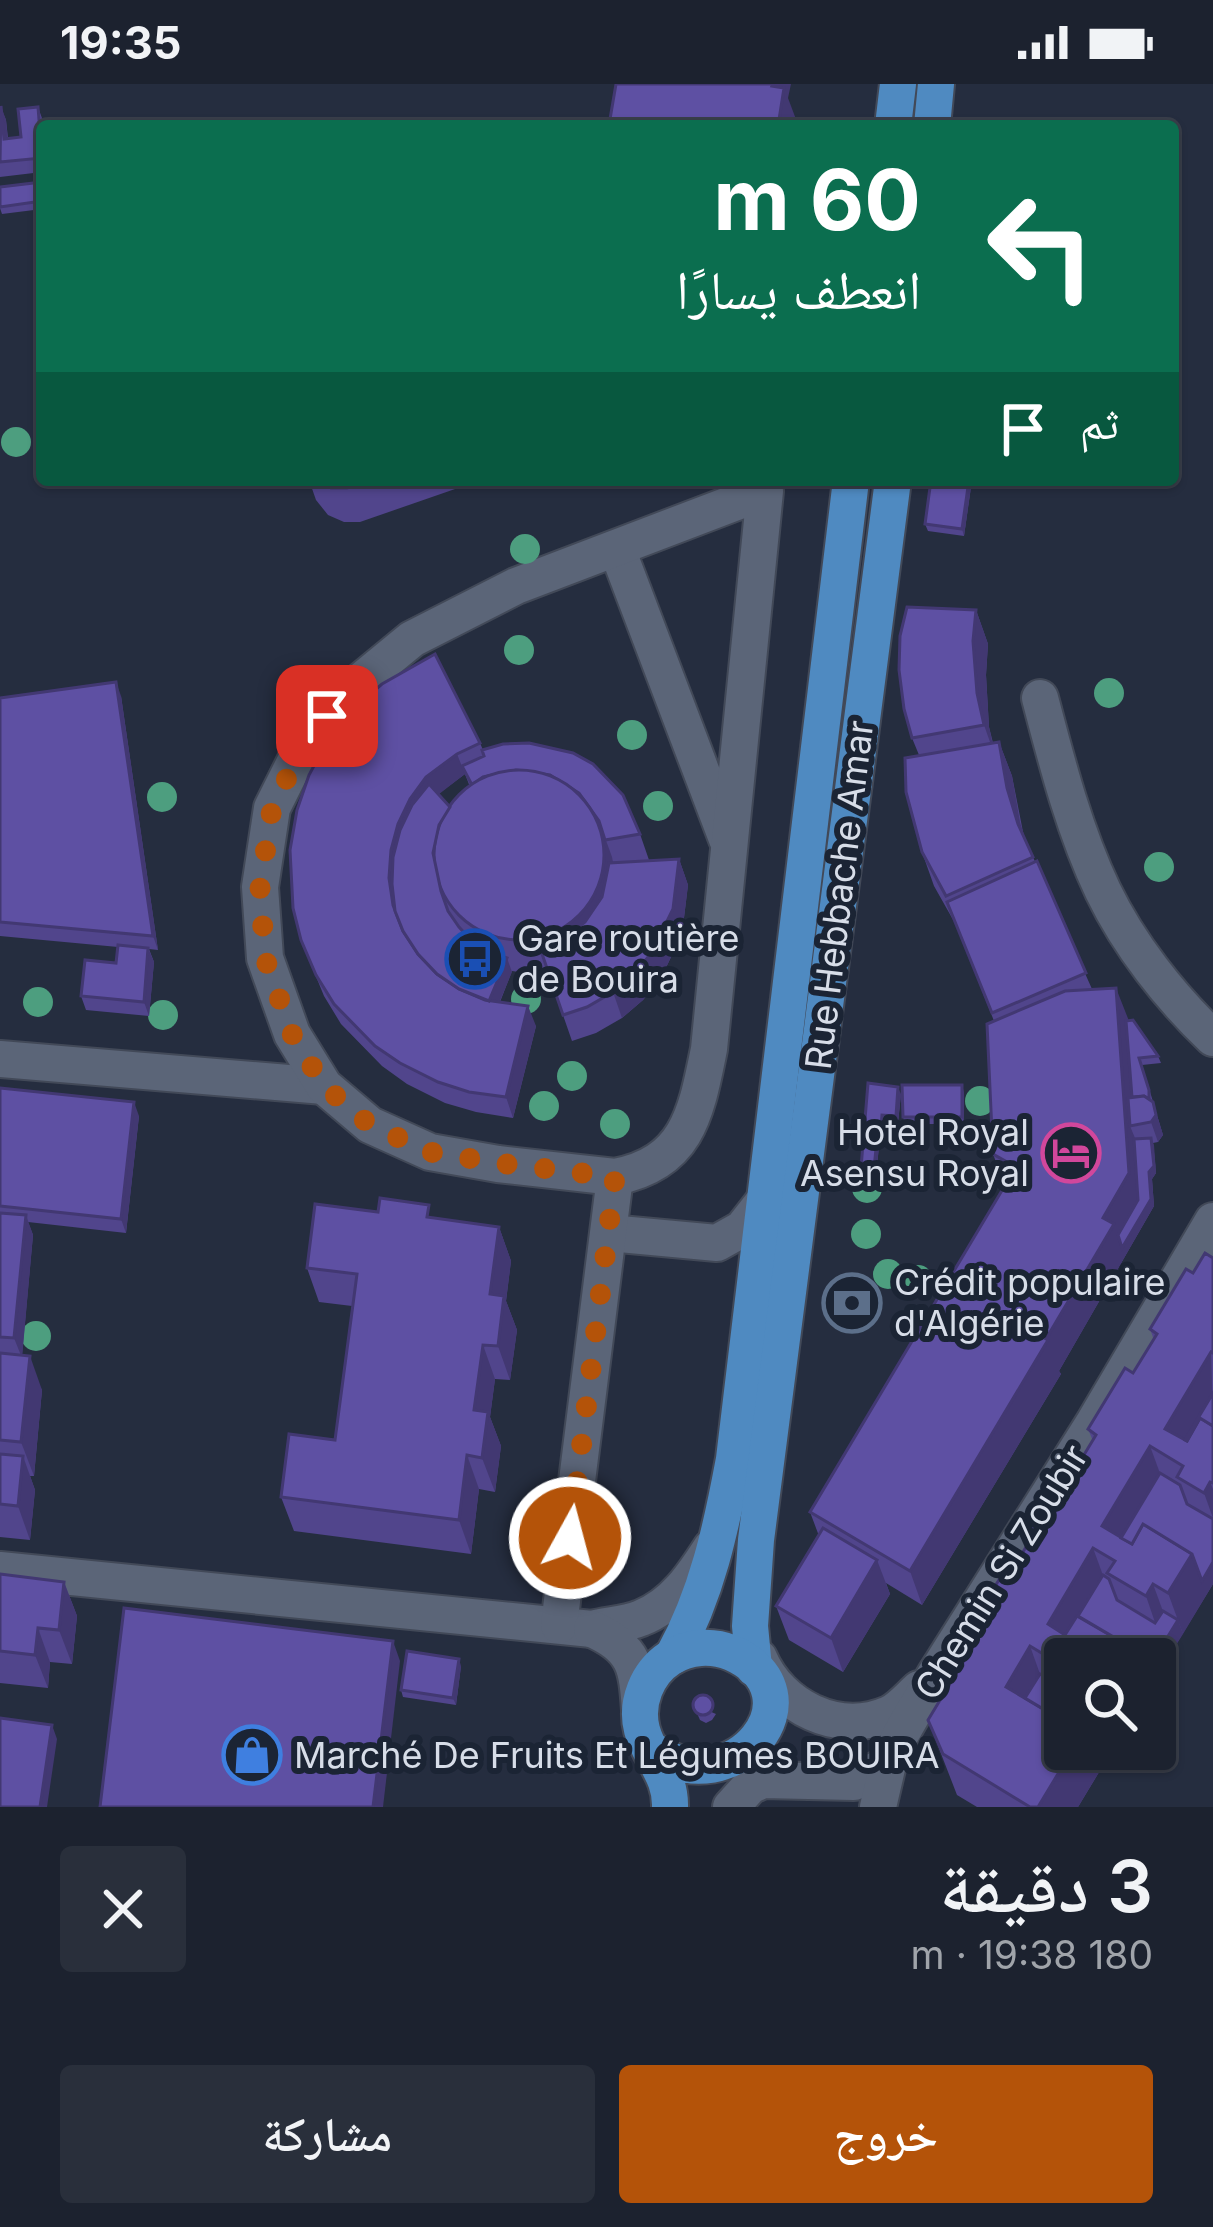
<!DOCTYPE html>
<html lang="ar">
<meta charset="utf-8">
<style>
:root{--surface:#1c222f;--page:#292f3b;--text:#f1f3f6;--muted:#a0a4aa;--line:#3a3f4b;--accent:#b45309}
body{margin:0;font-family:Inter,"Noto Naskh Arabic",sans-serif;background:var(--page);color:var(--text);direction:rtl;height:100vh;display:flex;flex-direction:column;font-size:45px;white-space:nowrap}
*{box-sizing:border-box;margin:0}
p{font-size:39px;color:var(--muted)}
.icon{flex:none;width:66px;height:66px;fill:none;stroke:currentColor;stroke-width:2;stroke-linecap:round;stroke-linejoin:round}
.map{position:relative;height:1723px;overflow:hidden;direction:ltr}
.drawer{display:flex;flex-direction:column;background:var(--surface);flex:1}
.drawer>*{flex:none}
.banner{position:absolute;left:36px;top:36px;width:1143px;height:366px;border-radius:12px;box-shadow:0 3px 9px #0004,0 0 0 3px var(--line);direction:rtl;background:#0b6e4f;color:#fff;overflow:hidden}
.tools{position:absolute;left:1044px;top:1554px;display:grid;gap:24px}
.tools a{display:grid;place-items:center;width:132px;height:132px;border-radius:12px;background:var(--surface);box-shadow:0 3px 9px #0004,0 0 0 3px var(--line);font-size:60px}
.pin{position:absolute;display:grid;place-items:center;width:102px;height:102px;color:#fff;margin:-51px;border-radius:24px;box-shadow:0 6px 18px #0006}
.me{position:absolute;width:132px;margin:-66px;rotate:7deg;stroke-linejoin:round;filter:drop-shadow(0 0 9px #0008)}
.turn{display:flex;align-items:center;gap:42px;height:252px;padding:0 60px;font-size:54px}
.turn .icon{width:156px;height:156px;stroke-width:2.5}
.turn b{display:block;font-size:84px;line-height:102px}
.then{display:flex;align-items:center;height:114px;padding:0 60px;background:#0003;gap:24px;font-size:45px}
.round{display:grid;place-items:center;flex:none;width:126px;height:126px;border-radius:12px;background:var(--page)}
.summary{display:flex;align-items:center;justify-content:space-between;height:204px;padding:0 60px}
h1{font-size:72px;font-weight:600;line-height:90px}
.cta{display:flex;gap:24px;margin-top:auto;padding:24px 60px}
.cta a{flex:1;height:138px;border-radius:12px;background:var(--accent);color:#fff;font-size:48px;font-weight:600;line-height:138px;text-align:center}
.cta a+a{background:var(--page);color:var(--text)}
.status{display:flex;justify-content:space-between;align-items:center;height:84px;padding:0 60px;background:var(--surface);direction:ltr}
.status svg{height:33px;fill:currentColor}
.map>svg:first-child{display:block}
</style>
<div class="status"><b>19:35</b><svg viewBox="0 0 49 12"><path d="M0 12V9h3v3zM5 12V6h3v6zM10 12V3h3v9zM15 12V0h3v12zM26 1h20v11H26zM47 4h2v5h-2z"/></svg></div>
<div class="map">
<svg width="1213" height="1723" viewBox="0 0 1213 1723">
<rect width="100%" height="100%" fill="#252d3f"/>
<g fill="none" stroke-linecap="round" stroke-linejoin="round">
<defs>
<g id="minor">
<path d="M 617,465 L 727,755"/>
<path d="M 1040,614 C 1057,679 1074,746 1103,807 C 1129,861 1170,913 1213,954"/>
<path d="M 0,975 L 324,1002"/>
<path d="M 609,1149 L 717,1159 L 742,1145 L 764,1117"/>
<path d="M 0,1486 L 592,1545 C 608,1541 627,1540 641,1534 C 674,1521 693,1492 711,1464"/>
<path d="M 559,1541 L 615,1093 C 688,1079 696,1029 709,965 L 765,407 L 516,502 L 412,555 L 350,606 L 305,658 L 272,724 L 260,803 L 265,874 L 292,950 L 324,1002 L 370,1041 L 430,1068 L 498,1080 L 615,1093"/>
<path d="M 592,1545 C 635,1564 637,1583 640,1626"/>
<path d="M 759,1574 C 780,1623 838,1652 889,1630 C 900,1625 910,1613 919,1605"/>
<path d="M 731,1723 L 750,1702 L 763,1696 L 854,1698 L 888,1680"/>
<path d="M 878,1723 L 888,1680 L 901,1650 L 935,1591 L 1095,1337 L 1213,1137"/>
</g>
<g id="major">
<path d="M 893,42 L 898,0"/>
<path d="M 932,42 L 936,0"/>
<path d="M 673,1572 C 707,1510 721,1445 734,1375 L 851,396"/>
<path d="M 754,1584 L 750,1542 L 756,1456 L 893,396"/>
<path d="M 652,1666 C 734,1723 824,1610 732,1569 C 712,1561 689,1562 670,1574 C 647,1589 635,1619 642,1646 C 650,1675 671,1691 670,1723"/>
</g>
</defs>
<use href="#minor" stroke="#424958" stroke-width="40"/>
<use href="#major" stroke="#424958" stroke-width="40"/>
<use href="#minor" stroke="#5b6578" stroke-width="36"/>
<use href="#major" stroke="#4f8ac1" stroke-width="36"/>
</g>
<g fill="#4d9e7f">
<circle cx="16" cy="358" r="15"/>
<circle cx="525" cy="465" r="15"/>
<circle cx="519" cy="566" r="15"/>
<circle cx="1109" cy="609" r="15"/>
<circle cx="632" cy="651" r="15"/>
<circle cx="162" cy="713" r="15"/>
<circle cx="658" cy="722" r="15"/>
<circle cx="1159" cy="783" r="15"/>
<circle cx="526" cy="915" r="15"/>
<circle cx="38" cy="918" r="15"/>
<circle cx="163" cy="931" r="15"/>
<circle cx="572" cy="992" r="15"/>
<circle cx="980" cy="1017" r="15"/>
<circle cx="544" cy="1022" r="15"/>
<circle cx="615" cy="1040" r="15"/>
<circle cx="867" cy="1104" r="15"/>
<circle cx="866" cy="1150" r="15"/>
<circle cx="888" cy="1190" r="15"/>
<circle cx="918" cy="1196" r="15"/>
<circle cx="36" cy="1252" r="15"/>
</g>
<g fill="#51458c" fill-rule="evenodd">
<path d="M 0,22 L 6,36 L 8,54 L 21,53 L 38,23 L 43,37 L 42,88 L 0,93 Z"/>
<path d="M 42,98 L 42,125 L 2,130 L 0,124 L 0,103 Z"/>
<path d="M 309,396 L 481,396 L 360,438 L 344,438 L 328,431 L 316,416 Z"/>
<path d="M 972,396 L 964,452 L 928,447 L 925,440 Z"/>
<path d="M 976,526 L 988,560 L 986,591 L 989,643 L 993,659 L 999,658 L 1012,692 L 1024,753 L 1092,905 L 1128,936 L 1158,972 L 1161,979 L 1142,981 L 1163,1051 L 1158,1058 L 1153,1059 L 1156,1089 L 1152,1095 L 1154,1122 L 1059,1287 L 1061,1290 L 922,1521 L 886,1499 L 890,1510 L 843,1588 L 789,1556 L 776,1522 L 819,1452 L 810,1428 L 1005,1102 L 993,1070 L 994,937 L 956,841 L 934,802 L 922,768 L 919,671 L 912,654 Z"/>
<path d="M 121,612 L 158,866 L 149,865 L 154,878 L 149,932 L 86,926 L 81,912 L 116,879 L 118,863 L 0,852 L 0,614 Z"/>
<path d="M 480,659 L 483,666 L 640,750 L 649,776 L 679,775 L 688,801 L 682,850 L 661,894 L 643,916 L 622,934 L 596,949 L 572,957 L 548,888 L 540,891 L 512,887 L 500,918 L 536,942 L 513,1034 L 476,1028 L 445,1019 L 407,1000 L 382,982 L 341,940 L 324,912 L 301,856 L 297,726 ZM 465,690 L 470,703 L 450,723 L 438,710 Z"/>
<path d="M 868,999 L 901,1010 L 898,1039 L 885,1038 L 883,1063 L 879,1062 L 876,1092 L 863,1091 L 861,1084 Z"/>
<path d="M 0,1004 L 139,1032 L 126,1149 L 28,1138 L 33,1151 L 22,1271 L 42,1306 L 34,1392 L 30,1392 L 35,1406 L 30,1456 L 0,1453 Z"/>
<path d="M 964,1008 L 964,1040 L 905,1040 L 903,1033 Z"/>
<path d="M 378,1128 L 499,1143 L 511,1177 L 506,1217 L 517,1246 L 510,1296 L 495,1295 L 490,1333 L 501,1362 L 495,1408 L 479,1405 L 471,1470 L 294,1447 L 281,1413 L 335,1356 L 352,1222 L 319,1218 L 307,1184 Z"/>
<path d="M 1213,1174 L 1213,1500 L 1155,1595 L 1155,1575 L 1065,1575 L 1065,1665 L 1113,1665 L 1078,1723 L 977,1723 L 957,1711 L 928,1636 L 975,1557 L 970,1543 L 1010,1489 L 1031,1456 L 1027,1446 L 1073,1389 L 1093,1357 L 1088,1345 L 1133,1289 L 1154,1256 L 1150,1245 L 1193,1189 Z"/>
<path d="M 0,1490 L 64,1498 L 77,1532 L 72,1580 L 50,1578 L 48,1604 L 0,1599 Z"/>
<path d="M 461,1582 L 456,1621 L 403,1613 L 401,1606 Z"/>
<path d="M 693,1620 L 716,1630 L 712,1636 L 706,1639 L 700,1636 Z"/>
</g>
<g fill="#423872">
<path d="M 773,0 L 791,0 L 788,14 L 797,38 L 796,42 L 778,42 Z"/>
<path d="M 1,22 L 6,36 L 9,69 L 4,55 Z"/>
<path d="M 969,396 L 972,396 L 964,452 L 962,445 Z"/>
<path d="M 976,526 L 988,560 L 986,591 L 989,643 L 996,675 L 984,641 L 977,609 L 973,557 Z"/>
<path d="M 116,598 L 121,612 L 158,866 L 153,852 Z"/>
<path d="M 999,658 L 1012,692 L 1020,738 L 1031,774 L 1007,704 Z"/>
<path d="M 457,670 L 465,690 L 434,714 L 397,814 L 389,794 L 391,766 L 398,740 L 410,715 L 426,693 Z"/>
<path d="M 599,737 L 612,773 L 618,805 L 571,881 L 559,847 Z"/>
<path d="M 679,775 L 688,801 L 682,850 L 661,894 L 643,916 L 622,934 L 613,908 Z"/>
<path d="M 148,864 L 154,878 L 149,932 L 144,918 Z"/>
<path d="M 507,874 L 512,888 L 492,936 L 487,922 Z"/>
<path d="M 1116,904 L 1129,937 L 1135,1034 L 1130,1042 L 1149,1088 L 1151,1054 L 1154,1061 L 1156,1089 L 1152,1095 L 1154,1122 L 1059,1287 L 1061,1290 L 922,1521 L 910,1487 L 1046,1255 L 1103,1134 Z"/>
<path d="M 528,922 L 536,942 L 513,1034 L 506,1013 Z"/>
<path d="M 962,1001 L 964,1008 L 964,1040 L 962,1033 Z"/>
<path d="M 898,1003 L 901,1010 L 898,1039 L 896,1032 Z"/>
<path d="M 134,1018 L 139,1032 L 126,1149 L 121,1135 Z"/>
<path d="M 1153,1018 L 1163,1051 L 1158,1058 L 1151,1038 Z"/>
<path d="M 882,1031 L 885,1038 L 883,1063 L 880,1055 Z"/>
<path d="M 877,1055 L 879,1062 L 876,1092 L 874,1085 Z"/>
<path d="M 26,1131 L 33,1151 L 22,1274 L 14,1254 Z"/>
<path d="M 499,1143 L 511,1177 L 506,1217 L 517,1246 L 510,1296 L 498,1262 L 490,1210 Z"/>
<path d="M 483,1261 L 495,1295 L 490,1333 L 501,1362 L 495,1408 L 482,1374 L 474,1326 Z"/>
<path d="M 1211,1268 L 1213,1332 L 1185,1378 L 1165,1345 Z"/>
<path d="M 30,1272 L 42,1306 L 34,1392 L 21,1358 Z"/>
<path d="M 1150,1362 L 1165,1403 L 1122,1475 L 1102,1442 Z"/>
<path d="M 467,1371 L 479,1405 L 471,1470 L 459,1436 Z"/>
<path d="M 23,1372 L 35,1406 L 30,1456 L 18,1422 Z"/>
<path d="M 1210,1398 L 1213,1405 L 1213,1434 L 1204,1409 Z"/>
<path d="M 1093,1464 L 1108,1505 L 1067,1573 L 1048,1540 Z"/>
<path d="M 1192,1470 L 1213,1478 L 1213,1500 L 1183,1550 L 1168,1509 Z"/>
<path d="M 877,1476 L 890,1510 L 843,1588 L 831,1554 Z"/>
<path d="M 64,1498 L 77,1532 L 72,1580 L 59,1546 Z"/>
<path d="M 1153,1500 L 1168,1541 L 1160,1553 L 1146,1512 Z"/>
<path d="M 1178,1536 L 1183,1550 L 1155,1595 L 1154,1575 Z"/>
<path d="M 38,1544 L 50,1578 L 48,1604 L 35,1571 Z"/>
<path d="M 393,1557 L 400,1577 L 383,1723 L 373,1723 Z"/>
<path d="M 1030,1562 L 1045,1604 L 1015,1630 L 1006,1603 Z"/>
<path d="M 459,1575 L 461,1582 L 456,1621 L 453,1614 Z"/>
<path d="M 52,1641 L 57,1655 L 47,1723 L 40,1723 Z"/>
<path d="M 1073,1665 L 1113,1665 L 1078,1723 L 1038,1723 Z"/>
</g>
<g fill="#5e50a3" stroke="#423872" stroke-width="3">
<path d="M 616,0 L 773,0 L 772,2 L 784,4 L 778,42 L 613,42 L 609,41 Z"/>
<path d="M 1,22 L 4,55 L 21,53 L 18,25 L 38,23 L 42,74 L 0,78 Z"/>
<path d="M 42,98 L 42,117 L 0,123 L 0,103 Z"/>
<path d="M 315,396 L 371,396 L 347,404 L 331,404 Z"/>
<path d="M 931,396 L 969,396 L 962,445 L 925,440 Z"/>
<path d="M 907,523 L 976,526 L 973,557 L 977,609 L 984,641 L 912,654 L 904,625 L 899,586 L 900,552 Z"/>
<path d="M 435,570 L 480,659 L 457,670 L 426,693 L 410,715 L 398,740 L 391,766 L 389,794 L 393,821 L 403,847 L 418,870 L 437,890 L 459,905 L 485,916 L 528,922 L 506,1013 L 469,1008 L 438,998 L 400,979 L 375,962 L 334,920 L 316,891 L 301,856 L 293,824 L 290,766 L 297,726 L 309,691 L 328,656 L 353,625 L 382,600 Z"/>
<path d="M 116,598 L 153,852 L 0,838 L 0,614 Z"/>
<path d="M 999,658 L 1007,704 L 1018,740 L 1033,773 L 946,812 L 922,768 L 906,708 L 905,674 Z"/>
<path d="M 529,659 L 573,669 L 593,680 L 623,711 L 640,750 L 605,756 L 599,737 L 579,709 L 550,691 L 516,686 L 483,693 L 472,701 L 462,682 L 484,672 L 482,666 L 503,660 Z"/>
<circle cx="519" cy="771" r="85"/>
<path d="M 429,700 L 450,723 L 439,741 L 433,769 L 441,807 L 448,827 L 459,843 L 472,857 L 489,868 L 507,874 L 489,917 L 459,905 L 437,890 L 418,870 L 403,847 L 395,827 L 392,800 L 393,773 L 400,746 L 412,721 Z"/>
<path d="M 679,775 L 673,825 L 652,868 L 634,891 L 613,908 L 587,923 L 563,931 L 540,864 L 562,856 L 585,838 L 602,813 L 609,779 Z"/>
<path d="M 1037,777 L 1086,889 L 992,929 L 947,818 Z"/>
<path d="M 118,861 L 148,864 L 144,918 L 81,912 L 85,876 L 116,879 Z"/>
<path d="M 1116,904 L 1129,1089 L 1103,1134 L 1114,1140 L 1046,1255 L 1048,1256 L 910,1487 L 810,1428 L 1016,1083 L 993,1070 L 987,940 L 1065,907 Z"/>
<path d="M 1133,936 L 1158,972 L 1139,974 L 1149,1006 L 1149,1015 L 1144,1012 L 1132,1013 L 1126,937 Z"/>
<path d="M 868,999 L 898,1003 L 896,1032 L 882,1031 L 880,1055 L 877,1055 L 874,1085 L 861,1084 Z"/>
<path d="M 902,1001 L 962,1001 L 962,1033 L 903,1033 Z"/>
<path d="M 0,1004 L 134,1018 L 121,1135 L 0,1122 Z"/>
<path d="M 1144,1012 L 1153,1018 L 1156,1031 L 1151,1038 L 1130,1042 L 1128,1014 Z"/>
<path d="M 1151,1054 L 1154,1082 L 1149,1088 L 1151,1115 L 1122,1164 L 1118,1151 L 1138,1116 L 1134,1055 Z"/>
<path d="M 380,1114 L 429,1121 L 427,1133 L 499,1143 L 490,1210 L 504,1212 L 498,1262 L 483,1261 L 474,1326 L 488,1328 L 482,1374 L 467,1371 L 459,1436 L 281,1413 L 289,1350 L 335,1356 L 357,1190 L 307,1184 L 315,1120 L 378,1128 Z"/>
<path d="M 0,1129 L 26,1131 L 14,1254 L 0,1253 Z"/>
<path d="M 1205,1169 L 1213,1174 L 1213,1269 L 1211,1268 L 1165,1345 L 1187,1357 L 1200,1334 L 1213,1342 L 1213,1399 L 1210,1398 L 1204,1409 L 1177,1393 L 1183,1382 L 1150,1362 L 1102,1442 L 1132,1460 L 1143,1440 L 1192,1470 L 1168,1509 L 1153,1500 L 1146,1512 L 1107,1489 L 1115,1477 L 1093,1464 L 1048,1540 L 1065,1551 L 1077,1532 L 1134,1565 L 1128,1575 L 1065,1575 L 1065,1593 L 1054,1586 L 1058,1579 L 1030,1562 L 1006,1603 L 1065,1638 L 1065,1665 L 1073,1665 L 1038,1723 L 1030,1723 L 943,1670 L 928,1636 L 980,1550 L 970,1543 L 1005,1486 L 1010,1489 L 1034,1450 L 1027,1446 L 1064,1384 L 1073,1389 L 1096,1351 L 1088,1345 L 1125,1284 L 1133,1289 L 1157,1250 L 1150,1245 L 1186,1185 L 1193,1189 Z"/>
<path d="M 0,1269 L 30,1272 L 21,1358 L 0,1356 Z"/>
<path d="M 1213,1309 L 1213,1342 L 1200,1334 L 1187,1357 L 1185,1356 Z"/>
<path d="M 0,1370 L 23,1372 L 18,1422 L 0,1420 Z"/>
<path d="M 1160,1389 L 1180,1401 L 1187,1420 L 1213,1435 L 1213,1478 L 1202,1497 L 1192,1470 L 1143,1440 L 1132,1460 L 1121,1454 Z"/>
<path d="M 823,1444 L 877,1476 L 831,1554 L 776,1522 Z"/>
<path d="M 0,1490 L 64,1498 L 59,1546 L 38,1544 L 35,1571 L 0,1567 Z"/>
<path d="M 1103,1491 L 1109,1495 L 1117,1516 L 1155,1539 L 1163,1527 L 1178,1536 L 1154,1575 L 1137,1575 L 1134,1565 L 1078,1532 Z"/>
<path d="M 124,1524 L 393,1557 L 373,1723 L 100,1723 Z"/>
<path d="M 407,1567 L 459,1575 L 453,1614 L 401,1606 Z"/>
<path d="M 1040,1590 L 1059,1601 L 1065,1614 L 1065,1638 L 1025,1614 Z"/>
<circle cx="703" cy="1621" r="10"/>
<path d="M 0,1634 L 52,1641 L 40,1723 L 0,1723 Z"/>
<path d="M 1089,1665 L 1099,1665 L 1093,1676 Z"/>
</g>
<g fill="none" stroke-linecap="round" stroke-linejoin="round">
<path stroke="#b45309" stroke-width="21" stroke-dasharray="0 37.8" d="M 327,632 L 305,658 L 272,724 L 260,803 L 265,874 L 292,950 L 324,1002 L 370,1041 L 430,1068 L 498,1079 L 615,1093 L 570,1454"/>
</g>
<defs>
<symbol id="bus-ring" viewBox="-11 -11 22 22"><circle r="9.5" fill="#1b2434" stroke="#1a4fb4" stroke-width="1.5"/><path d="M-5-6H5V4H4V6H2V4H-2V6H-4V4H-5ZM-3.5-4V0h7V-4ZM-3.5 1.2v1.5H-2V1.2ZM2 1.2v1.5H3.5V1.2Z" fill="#1a4fb4"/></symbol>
<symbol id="hotel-ring" viewBox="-11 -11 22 22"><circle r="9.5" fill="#1b2434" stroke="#d1479c" stroke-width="1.5"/><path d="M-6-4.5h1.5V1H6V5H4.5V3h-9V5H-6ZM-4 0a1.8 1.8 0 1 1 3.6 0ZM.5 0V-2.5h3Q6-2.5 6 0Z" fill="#d1479c"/></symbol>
<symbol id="bank-ring" viewBox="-11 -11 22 22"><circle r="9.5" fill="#1b2434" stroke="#5c6f8a" stroke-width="1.5"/><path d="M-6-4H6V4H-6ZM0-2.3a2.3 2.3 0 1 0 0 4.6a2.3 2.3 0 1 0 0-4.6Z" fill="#5c6f8a"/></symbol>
<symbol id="shop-ring" viewBox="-11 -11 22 22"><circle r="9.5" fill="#1b2434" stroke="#3f7fe0" stroke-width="1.5"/><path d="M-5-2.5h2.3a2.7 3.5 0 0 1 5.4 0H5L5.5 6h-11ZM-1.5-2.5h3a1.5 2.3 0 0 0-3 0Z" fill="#3f7fe0"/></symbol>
</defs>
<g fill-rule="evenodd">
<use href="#bus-ring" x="442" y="842" width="66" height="66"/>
<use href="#hotel-ring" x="1038" y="1036" width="66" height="66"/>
<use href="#bank-ring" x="819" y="1186" width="66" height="66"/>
<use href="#shop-ring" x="219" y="1638" width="66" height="66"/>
</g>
<g text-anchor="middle" stroke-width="12" stroke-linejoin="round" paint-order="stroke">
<g font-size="36" fill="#d7dde8" stroke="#1b2434">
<text transform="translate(839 811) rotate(-83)" y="13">Rue Hebbache Amar</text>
<text transform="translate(1001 1488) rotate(-58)" y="13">Chemin Si Zoubir</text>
</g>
<g font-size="36" fill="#d7dde8" stroke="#1b2434" text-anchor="start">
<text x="517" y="867">Gare routière<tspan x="517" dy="41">de Bouira</tspan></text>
<text x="1029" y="1061" text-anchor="end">Hotel Royal<tspan x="1029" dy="41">Asensu Royal</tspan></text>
<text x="894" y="1211">Crédit populaire<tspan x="894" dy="41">d'Algérie</tspan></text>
<text x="294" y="1684">Marché De Fruits Et Légumes BOUIRA</text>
</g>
</g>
</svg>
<div class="tools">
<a><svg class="icon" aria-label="search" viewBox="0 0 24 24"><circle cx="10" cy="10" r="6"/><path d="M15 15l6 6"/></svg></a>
</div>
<div class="pin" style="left:327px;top:632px;background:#d93025"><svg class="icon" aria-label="arrive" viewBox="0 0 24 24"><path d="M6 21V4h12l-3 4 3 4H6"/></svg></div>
<svg class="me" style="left:570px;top:1454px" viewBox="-20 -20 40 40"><circle r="17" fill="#b45309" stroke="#fff" stroke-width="3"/><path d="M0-11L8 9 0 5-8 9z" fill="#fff"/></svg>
<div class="banner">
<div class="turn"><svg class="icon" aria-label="left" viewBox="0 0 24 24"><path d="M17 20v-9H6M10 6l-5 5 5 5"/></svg><div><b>60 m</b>انعطف يسارًا</div></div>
<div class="then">ثم<svg class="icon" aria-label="arrive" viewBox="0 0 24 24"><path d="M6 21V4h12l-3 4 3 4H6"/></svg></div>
</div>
</div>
<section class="drawer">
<div class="summary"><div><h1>3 دقيقة</h1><p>180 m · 19:38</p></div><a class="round"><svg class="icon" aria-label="close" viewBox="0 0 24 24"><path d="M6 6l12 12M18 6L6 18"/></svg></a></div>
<div class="cta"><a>خروج</a><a>مشاركة</a></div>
</section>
